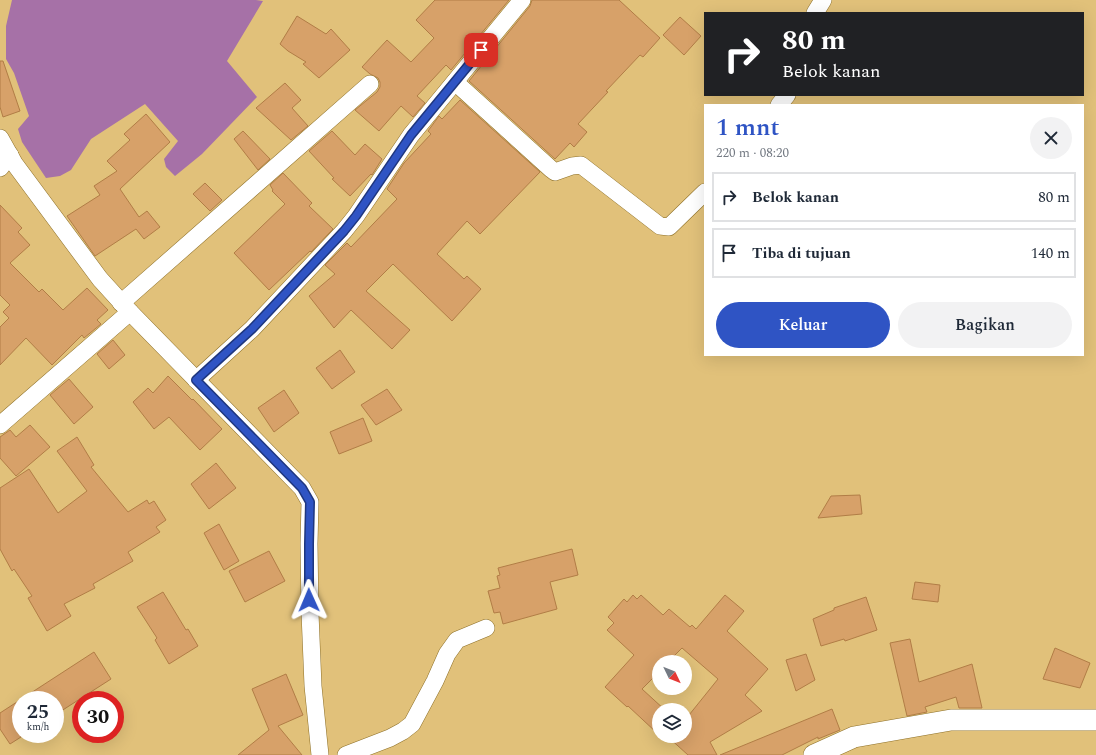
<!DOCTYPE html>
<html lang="id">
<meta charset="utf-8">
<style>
:root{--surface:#fff;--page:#f2f2f3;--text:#1f2937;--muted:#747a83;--line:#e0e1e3;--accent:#2f54c4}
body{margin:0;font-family:Spectral,serif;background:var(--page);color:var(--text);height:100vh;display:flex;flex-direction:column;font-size:15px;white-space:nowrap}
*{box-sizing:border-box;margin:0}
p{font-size:13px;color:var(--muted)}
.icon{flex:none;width:22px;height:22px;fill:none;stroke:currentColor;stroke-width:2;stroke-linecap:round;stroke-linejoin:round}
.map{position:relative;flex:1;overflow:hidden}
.drawer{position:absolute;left:704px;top:104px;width:380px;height:252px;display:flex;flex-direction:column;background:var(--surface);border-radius:0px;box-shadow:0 4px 16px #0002}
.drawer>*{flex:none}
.banner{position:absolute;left:704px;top:12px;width:380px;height:84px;border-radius:0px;box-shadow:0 4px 16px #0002;background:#202124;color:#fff;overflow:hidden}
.needle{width:26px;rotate:133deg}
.fabs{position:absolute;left:652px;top:655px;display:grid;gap:8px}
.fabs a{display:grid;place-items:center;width:40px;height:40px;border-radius:50%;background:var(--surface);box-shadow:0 4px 16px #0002;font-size:20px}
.speed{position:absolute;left:12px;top:691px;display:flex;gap:8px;font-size:20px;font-weight:700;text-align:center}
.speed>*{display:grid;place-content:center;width:52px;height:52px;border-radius:50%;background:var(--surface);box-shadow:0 4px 16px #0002;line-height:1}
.speed small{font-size:10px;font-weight:400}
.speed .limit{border:6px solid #d22;background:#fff;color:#111}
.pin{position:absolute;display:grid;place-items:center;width:34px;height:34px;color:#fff;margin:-17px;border-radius:8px;box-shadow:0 2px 6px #0006}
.me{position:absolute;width:44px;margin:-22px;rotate:359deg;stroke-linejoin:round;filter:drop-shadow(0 0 3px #0008)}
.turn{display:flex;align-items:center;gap:14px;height:84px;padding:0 12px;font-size:18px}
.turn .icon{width:52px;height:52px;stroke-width:2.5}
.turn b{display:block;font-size:28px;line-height:34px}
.round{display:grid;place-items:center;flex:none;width:42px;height:42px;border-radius:21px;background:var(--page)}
.headline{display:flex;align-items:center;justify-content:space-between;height:68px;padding:0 12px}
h1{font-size:24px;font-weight:600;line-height:30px;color:var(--accent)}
.cta{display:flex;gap:8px;margin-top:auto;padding:8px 12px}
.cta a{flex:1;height:46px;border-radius:24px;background:var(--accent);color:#fff;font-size:16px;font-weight:600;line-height:46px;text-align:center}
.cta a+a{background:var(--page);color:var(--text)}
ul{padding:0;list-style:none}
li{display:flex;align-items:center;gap:12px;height:50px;margin:0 8px 6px;padding:0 4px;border:2px solid var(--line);border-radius:0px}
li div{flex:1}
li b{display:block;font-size:15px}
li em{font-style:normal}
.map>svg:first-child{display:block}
</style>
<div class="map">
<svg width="1096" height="755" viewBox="0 0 1096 755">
<rect width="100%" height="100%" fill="#e1c17a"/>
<path fill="#a671a7" d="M 12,0 L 256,0 L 263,1 L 227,61 L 257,97 L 202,154 L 175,176 L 166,167 L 164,159 L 178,141 L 145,104 L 91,139 L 71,170 L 60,176 L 46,178 L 22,142 L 18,129 L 29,116 L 14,73 L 6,59 L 6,26 Z"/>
<g fill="#d7a169" stroke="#b17d46">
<path d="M 435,0 L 509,0 L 451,70 L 446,65 L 417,96 L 425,103 L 413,117 L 401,106 L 379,131 L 355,110 L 377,92 L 380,87 L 380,82 L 378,78 L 370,74 L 362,67 L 387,40 L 411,62 L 434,38 L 416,20 Z"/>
<path d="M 532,0 L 619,0 L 660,38 L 643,57 L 640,55 L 606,91 L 608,92 L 578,124 L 587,132 L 574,147 L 570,143 L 555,159 L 469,81 L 530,6 Z"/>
<path d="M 297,16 L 326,34 L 331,29 L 350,50 L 319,78 L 303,64 L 306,62 L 288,51 L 280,44 Z"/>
<path d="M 680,17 L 701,36 L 684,55 L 663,35 Z"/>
<path d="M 0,61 L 3,61 L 20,111 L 3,117 L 0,107 Z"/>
<path d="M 285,83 L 301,100 L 292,108 L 308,126 L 291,140 L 256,108 Z"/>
<path d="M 460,100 L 540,172 L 480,234 L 467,221 L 437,254 L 464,279 L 467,276 L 481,289 L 452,321 L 393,264 L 366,291 L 410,330 L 392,349 L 351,310 L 334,328 L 309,296 L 335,274 L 325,265 L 347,243 L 351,247 L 397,199 L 387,189 L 404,163 L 431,134 L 428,131 L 439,116 L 442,119 Z"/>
<path d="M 146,114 L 170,142 L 120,189 L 139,217 L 147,211 L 160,227 L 144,239 L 136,229 L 95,256 L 67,216 L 100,195 L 94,186 L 117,171 L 107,161 L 130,140 L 124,134 Z"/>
<path d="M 243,131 L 270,159 L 258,170 L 234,139 Z"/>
<path d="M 332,131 L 355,155 L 365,144 L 382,159 L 372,175 L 371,174 L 350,196 L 332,179 L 334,178 L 309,151 Z"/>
<path d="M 283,173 L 312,203 L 309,206 L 333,229 L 311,252 L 310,251 L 269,290 L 234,253 L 285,204 L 272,191 L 273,190 L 270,185 Z"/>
<path d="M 205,183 L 222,200 L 210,211 L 193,194 Z"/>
<path d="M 0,205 L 22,228 L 18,232 L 30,245 L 10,263 L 39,292 L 42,289 L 63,310 L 87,288 L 108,310 L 97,320 L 101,324 L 84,338 L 82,335 L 52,365 L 26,338 L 0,365 L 0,327 L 9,318 L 3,312 L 10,305 L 0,295 Z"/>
<path d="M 113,340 L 125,355 L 109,369 L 97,354 Z"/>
<path d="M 340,350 L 355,372 L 332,389 L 316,368 Z"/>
<path d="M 168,376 L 192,400 L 193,399 L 222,429 L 200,450 L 169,417 L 154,429 L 133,402 L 148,388 L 153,393 Z"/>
<path d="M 69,379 L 93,407 L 74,424 L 50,395 Z"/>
<path d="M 387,389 L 402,410 L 376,425 L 361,405 Z"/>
<path d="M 284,390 L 299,413 L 274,432 L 258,408 Z"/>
<path d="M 363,418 L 372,441 L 339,454 L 330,432 Z"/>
<path d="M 30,425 L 50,447 L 16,476 L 0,458 L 0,437 L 10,430 L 16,437 Z"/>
<path d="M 77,437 L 94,465 L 91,467 L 128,512 L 147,500 L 149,504 L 154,501 L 166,520 L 156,527 L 160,532 L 128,552 L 133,561 L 93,584 L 95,588 L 64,604 L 71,616 L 47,631 L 28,598 L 32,596 L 14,569 L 12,571 L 0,549 L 0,488 L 29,469 L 58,513 L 87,491 L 57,451 Z"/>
<path d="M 216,463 L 236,488 L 209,509 L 191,484 Z"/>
<path d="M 860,495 L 862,514 L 818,518 L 831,496 Z"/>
<path d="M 219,524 L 239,561 L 224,570 L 204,533 Z"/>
<path d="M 572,549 L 578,575 L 550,582 L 557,609 L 503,624 L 500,612 L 494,613 L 488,591 L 500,588 L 497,576 L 500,575 L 498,568 Z"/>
<path d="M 269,551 L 285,581 L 245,602 L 229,571 Z"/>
<path d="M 915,582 L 940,585 L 938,602 L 912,599 Z"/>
<path d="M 163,592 L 186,630 L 188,629 L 198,646 L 169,664 L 155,640 L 157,638 L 137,607 Z"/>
<path d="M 633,595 L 637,599 L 641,595 L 663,615 L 669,609 L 690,627 L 692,625 L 696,629 L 725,595 L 744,611 L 727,631 L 768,669 L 745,695 L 762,711 L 710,742 L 717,755 L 688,755 L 667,736 L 685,736 L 685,720 L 718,679 L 682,648 L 668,662 L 659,662 L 659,672 L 642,689 L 665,710 L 659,710 L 659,731 L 657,733 L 628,706 L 627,707 L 605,687 L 634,655 L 607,630 L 614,623 L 608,617 L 624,599 L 627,602 Z"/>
<path d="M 866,597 L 877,630 L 845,641 L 844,639 L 821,646 L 813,619 L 834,610 L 834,608 Z"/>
<path d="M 910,639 L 919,682 L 972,664 L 982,708 L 959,708 L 956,697 L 925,707 L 927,712 L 907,716 L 890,643 Z"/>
<path d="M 1055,648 L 1090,663 L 1080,688 L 1043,679 Z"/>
<path d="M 94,652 L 111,679 L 55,715 L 55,700 L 21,700 L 21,737 L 10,744 L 0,729 L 0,713 Z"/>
<path d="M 806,654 L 815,680 L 796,691 L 786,660 Z"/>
<path d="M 286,674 L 303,715 L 278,726 L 302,755 L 238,755 L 269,730 L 252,689 Z"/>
<path d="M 832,709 L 840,730 L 818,739 L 818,737 L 782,755 L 720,755 Z"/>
</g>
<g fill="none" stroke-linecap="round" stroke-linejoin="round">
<defs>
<g id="minor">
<path d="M 815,13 L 823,0"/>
<path d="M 455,82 L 551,169 L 555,172 L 572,166 L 581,165 L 660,226 L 669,227 L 705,192"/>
<path d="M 779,105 L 787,95"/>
<path d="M 0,138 L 14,163 L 100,279 L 130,312 L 302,488 L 310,502 L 309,544 L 310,613 L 313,686 L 320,755"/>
<path d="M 0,168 L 10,155"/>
<path d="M 121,303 L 370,84"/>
<path d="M 196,380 L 252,329 L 344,231 L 356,216 L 411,135 L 522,0"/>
<path d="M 0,425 L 130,312"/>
<path d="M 346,755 L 390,738 L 403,731 L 412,724 L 435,681 L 447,654 L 457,640 L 486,628"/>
</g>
<path id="tertiary" d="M 814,755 L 854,737 L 951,720 L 1096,720"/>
</defs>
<use href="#minor" stroke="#8e7027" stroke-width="18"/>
<use href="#tertiary" stroke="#8e7027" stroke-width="22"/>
<use href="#minor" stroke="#fff" stroke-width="17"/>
<use href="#tertiary" stroke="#fff" stroke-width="21"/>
</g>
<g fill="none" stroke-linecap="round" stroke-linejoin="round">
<defs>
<path id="route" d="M 309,600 L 309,544 L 310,502 L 302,488 L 196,380 L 252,329 L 344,231 L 356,216 L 411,135 L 481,50"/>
</defs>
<use href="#route" stroke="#1f377f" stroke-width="10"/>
<use href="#route" stroke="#2f54c4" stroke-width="7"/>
</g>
</svg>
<div class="fabs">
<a><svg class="needle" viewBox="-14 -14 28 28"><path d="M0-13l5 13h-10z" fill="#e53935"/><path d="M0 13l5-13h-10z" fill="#747a83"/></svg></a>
<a><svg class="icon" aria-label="layers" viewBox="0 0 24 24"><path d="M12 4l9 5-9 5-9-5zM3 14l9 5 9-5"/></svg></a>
</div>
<div class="speed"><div>25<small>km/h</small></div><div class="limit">30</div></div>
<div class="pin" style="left:481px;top:50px;background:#d93025"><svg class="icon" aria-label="arrive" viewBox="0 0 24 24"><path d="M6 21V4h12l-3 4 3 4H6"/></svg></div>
<svg class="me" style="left:309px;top:600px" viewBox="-20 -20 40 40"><path d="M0-17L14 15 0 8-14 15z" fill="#2f54c4" stroke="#fff" stroke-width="4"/></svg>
<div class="banner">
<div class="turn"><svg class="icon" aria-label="right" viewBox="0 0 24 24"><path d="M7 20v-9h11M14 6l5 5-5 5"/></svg><div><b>80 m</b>Belok kanan</div></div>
</div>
<section class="drawer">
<div class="headline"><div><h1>1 mnt</h1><p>220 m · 08:20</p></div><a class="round"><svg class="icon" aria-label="close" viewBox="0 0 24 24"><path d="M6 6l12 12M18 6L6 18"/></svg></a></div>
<ul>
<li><svg class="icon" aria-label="right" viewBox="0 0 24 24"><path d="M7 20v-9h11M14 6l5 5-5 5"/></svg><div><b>Belok kanan</b></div><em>80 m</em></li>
<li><svg class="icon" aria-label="arrive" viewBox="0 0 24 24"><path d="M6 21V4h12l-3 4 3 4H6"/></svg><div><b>Tiba di tujuan</b></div><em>140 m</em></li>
</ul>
<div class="cta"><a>Keluar</a><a>Bagikan</a></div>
</section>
</div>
